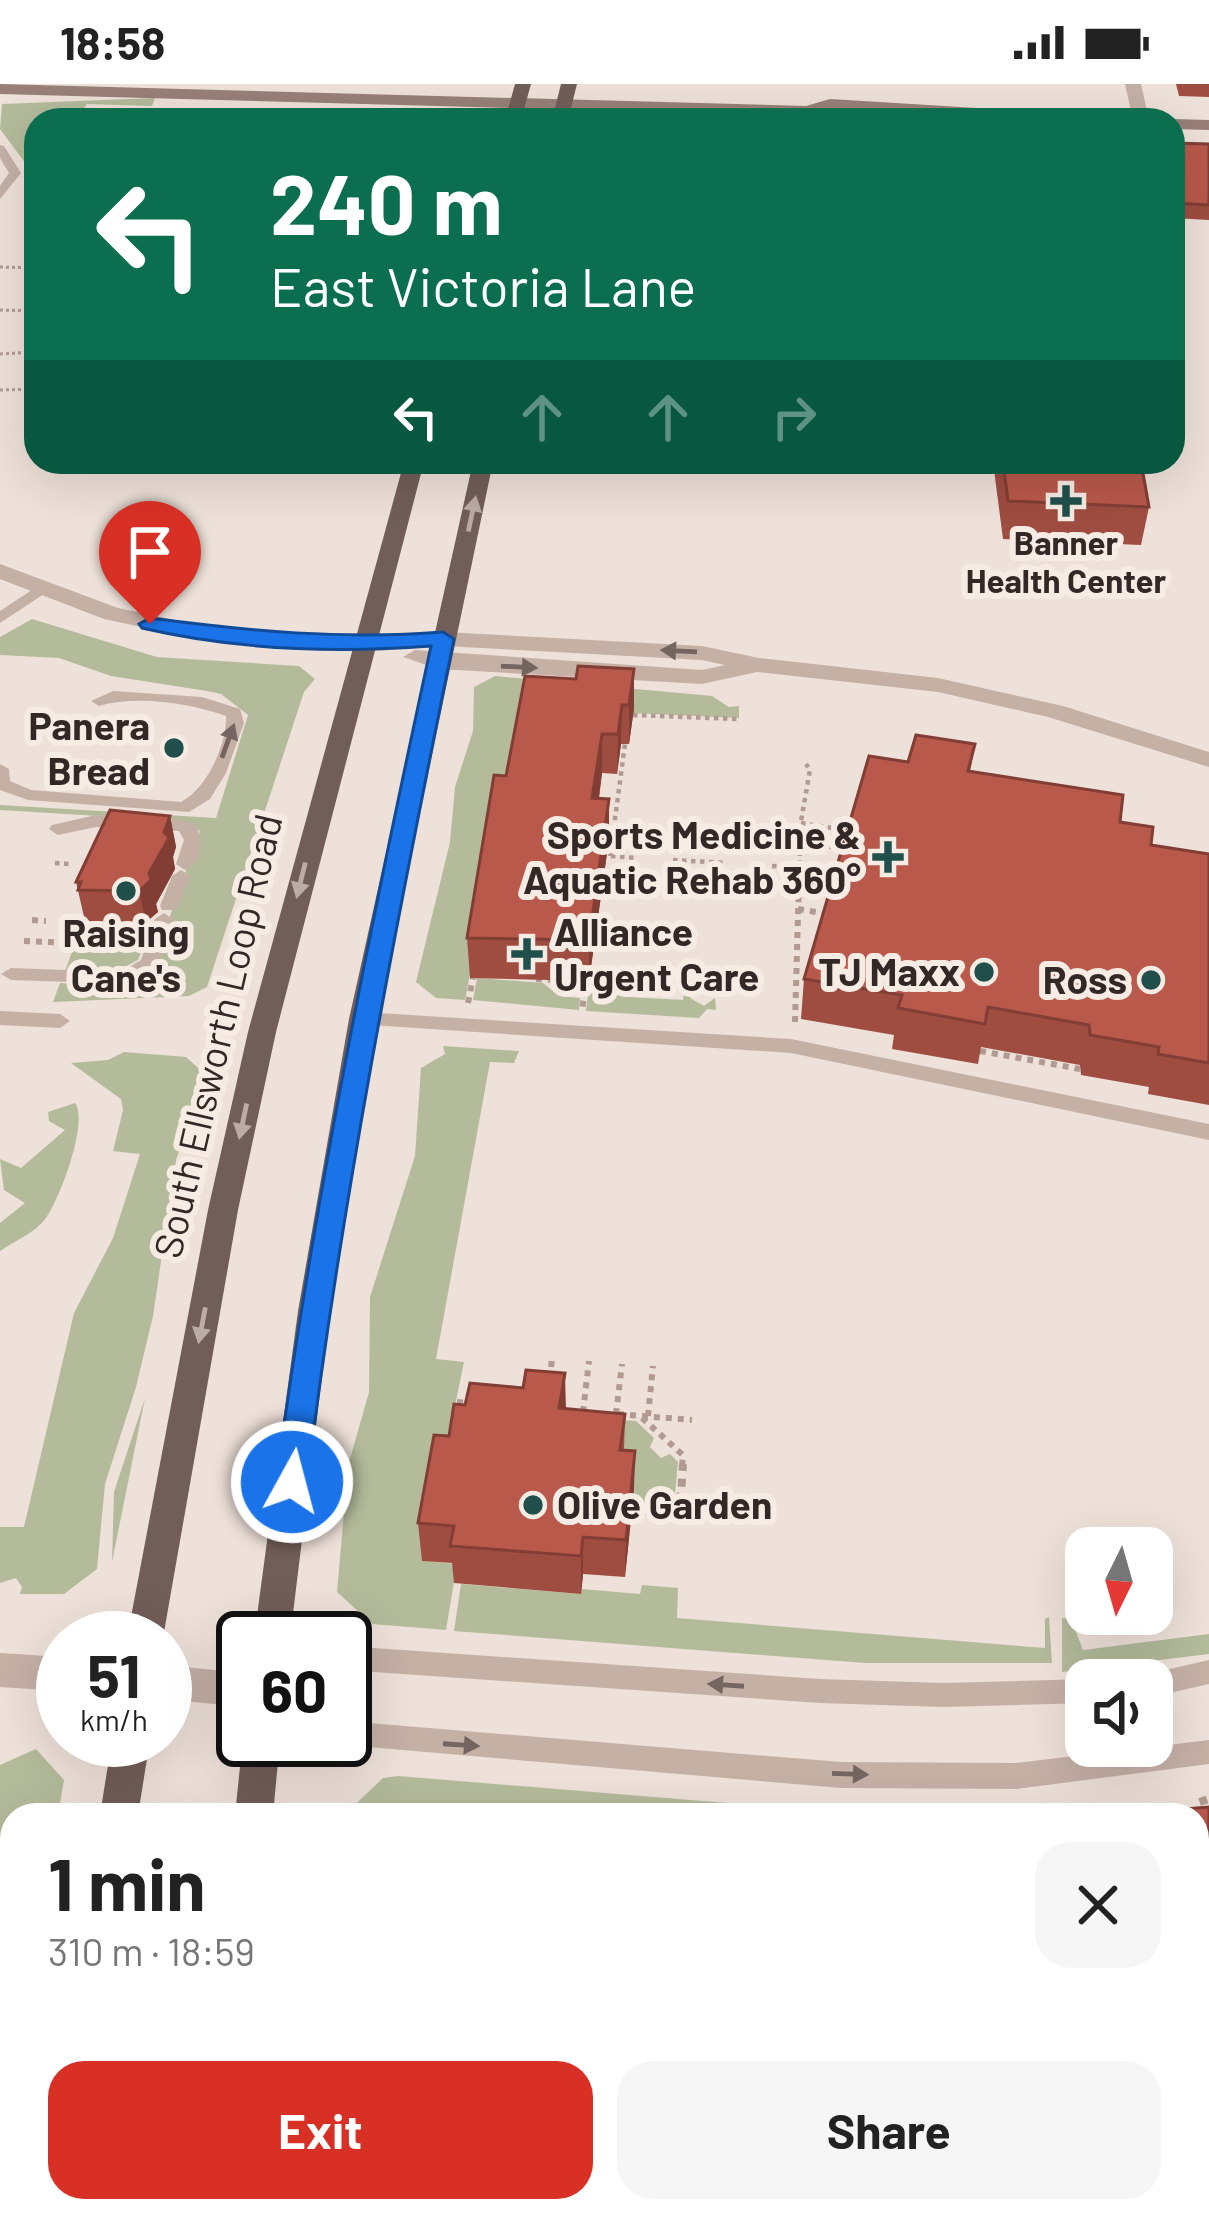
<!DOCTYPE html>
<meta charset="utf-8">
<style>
:root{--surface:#fff;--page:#f6f6f6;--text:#222;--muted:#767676;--accent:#d93025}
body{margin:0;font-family:Barlow,sans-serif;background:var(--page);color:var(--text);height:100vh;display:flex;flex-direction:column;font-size:45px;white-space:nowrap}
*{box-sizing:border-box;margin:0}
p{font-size:39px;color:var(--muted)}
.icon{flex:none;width:66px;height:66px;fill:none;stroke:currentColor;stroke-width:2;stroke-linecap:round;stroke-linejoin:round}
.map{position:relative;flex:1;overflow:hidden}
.details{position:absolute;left:0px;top:1719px;width:1209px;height:420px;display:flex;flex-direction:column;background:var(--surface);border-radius:36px 36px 0 0;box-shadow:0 12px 48px #0002}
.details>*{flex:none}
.guide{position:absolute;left:24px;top:24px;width:1161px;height:366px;border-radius:36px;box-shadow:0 12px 48px #0002;background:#0b6e4f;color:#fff;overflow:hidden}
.needle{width:78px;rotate:185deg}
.controls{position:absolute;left:1065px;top:1443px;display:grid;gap:24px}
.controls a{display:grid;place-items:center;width:108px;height:108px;border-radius:24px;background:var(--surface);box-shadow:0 12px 48px #0002;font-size:60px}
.speed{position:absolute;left:36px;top:1527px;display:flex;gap:24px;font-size:60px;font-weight:700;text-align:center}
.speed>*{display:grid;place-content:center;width:156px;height:156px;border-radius:50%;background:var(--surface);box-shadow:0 12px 48px #0002;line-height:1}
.speed small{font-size:30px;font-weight:400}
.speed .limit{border:6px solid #111;border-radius:18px;background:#fff;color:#111}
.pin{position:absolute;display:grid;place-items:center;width:102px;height:102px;color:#fff;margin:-123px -51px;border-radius:50% 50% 50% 0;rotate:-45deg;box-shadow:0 0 12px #0007}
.pin .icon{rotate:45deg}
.me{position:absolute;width:132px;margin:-66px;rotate:7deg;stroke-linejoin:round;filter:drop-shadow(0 0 9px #0008)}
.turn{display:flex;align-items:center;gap:42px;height:252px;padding:0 48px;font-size:54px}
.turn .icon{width:156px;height:156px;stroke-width:2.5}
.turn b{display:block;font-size:84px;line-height:102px}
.lanes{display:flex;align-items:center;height:114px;padding:0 48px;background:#0003;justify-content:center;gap:60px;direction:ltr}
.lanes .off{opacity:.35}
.round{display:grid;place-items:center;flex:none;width:126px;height:126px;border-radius:36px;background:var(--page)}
.headline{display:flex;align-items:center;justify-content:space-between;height:204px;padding:0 48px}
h1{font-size:72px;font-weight:700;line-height:90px}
.primary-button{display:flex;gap:24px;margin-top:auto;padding:24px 48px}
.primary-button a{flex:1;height:138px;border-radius:36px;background:var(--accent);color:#fff;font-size:48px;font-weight:700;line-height:138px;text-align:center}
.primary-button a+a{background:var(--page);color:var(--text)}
.status{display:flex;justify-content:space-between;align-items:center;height:84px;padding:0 60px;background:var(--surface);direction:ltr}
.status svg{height:33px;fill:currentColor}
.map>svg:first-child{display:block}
</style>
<div class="status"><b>18:58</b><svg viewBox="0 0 49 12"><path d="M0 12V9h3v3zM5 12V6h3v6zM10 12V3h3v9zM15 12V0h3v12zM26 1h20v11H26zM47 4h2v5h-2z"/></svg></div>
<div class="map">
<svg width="1209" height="2139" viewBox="0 0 1209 2139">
<rect width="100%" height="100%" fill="#eee1d9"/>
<g fill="#b4bb9b">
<path d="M 155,14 L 152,22 L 87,20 L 76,36 L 36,36 L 36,83 L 29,84 L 0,45 L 2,20 Z"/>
<path d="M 32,535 L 157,573 L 299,582 L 315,595 L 304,608 L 207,903 L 189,912 L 53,918 L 60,899 L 122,903 L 148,894 L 200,747 L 183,737 L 0,726 L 0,721 L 216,734 L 248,631 L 221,610 L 207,607 L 111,592 L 59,574 L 0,571 L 0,553 Z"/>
<path d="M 495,592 L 712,612 L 729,623 L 739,622 L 739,634 L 523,624 L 465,916 L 436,914 L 416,898 L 450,758 L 455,703 L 473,647 L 474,603 Z"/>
<path d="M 117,836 L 153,837 L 138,876 L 113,889 L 65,887 L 80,846 L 110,849 Z"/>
<path d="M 477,894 L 543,899 L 559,912 L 580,914 L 579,926 L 473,916 Z"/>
<path d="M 698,901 L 690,914 L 704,922 L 715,914 L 716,926 L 707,925 L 699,934 L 586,927 L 589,903 L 628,905 L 627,913 L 683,916 L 685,904 Z"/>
<path d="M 443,962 L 519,967 L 514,979 L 490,978 L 436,1275 L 464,1278 L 423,1477 L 457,1480 L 446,1546 L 372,1540 L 337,1508 L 348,1382 L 369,1308 L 370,1213 L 415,1072 L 421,984 L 445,970 Z"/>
<path d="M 124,968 L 186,973 L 205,990 L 204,997 L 176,1076 L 153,1232 L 136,1303 L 105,1400 L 97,1485 L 64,1510 L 20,1510 L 22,1503 L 16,1494 L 0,1499 L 0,1443 L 24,1443 L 74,1229 L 113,1154 L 140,1070 L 113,1067 L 123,1026 L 121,1015 L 71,979 L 108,976 Z"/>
<path d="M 75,1019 C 89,1037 60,1115 46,1134 C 36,1148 15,1157 0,1167 L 0,1139 L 25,1119 L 4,1106 L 0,1075 L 21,1084 L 65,1046 L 49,1037 L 48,1028 Z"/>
<path d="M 145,1314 L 112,1478 L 114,1408 Z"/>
<path d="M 565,1332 L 636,1337 L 654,1354 L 650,1363 L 661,1374 L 670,1370 L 678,1378 L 675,1410 L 639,1437 L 631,1436 L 634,1406 Z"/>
<path d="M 461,1500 L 581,1510 L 582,1505 L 640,1510 L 642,1501 L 678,1504 L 677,1534 L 1045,1564 L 1045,1535 L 1049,1533 L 1052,1579 L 865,1579 L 454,1547 Z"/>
<path d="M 1062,1534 L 1071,1535 L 1083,1566 L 1209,1550 L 1209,1570 L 1062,1588 Z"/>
<path d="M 36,1665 L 64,1696 L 58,1731 L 12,1731 L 12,1944 L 0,1978 L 0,1681 Z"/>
<path d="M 398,1692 L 851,1729 L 852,1731 L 344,1731 L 383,1694 Z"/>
</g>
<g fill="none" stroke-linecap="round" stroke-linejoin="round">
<g stroke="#b09a91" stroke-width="3" stroke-dasharray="3 3" stroke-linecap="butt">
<path d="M 0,183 L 36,184"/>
<path d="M 0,226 L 36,227"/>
<path d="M 0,270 L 36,268"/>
<path d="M 0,306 L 36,305"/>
</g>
<g stroke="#b09a91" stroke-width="4.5" stroke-dasharray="4.5 4.5" stroke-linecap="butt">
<path d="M 633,631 L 738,635"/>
<path d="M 801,739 L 851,747"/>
<path d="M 800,759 L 847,765"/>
<path d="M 610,772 L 625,660"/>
<path d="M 611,772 L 637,774"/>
<path d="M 673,776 L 727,779"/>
<path d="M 55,779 L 70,780"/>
<path d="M 772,782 L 800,784"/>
<path d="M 799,795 L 826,799"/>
<path d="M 799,799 L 801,737 L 810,686 L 806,680"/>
</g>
<g stroke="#b09a91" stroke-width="6" stroke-dasharray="6 6" stroke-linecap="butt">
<path d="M 808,796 L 836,801"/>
<path d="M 798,825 L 828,830"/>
<path d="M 32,836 L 46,837"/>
<path d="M 24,857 L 71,859"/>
<path d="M 536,895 L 579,898"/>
<path d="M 579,899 L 578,904 L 585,905 L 582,927"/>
<path d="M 468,919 L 473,894"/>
<path d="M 795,938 L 799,796"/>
<path d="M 980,967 L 1080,985"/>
<path d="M 550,1295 L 552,1274"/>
<path d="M 457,1318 L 473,1319"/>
<path d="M 583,1328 L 589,1277"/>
<path d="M 616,1330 L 622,1280"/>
<path d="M 618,1330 L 692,1336"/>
<path d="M 648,1332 L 653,1282"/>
<path d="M 642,1334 L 683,1371 L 682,1383"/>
</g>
<g stroke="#b09a91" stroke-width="8" stroke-dasharray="8 8" stroke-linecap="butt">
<path d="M 650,1436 L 681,1411 L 683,1380"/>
<path d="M 1202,1713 L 1209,1733"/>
</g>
<g fill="#c5b0a6" fill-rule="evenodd">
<path d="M 0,61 L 4,62 L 21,89 L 0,115 L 0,102 L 9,89 L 0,74 Z"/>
<path d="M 44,498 L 50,500 L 50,506 L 0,539 L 0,527 Z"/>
<path d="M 113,607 L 202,613 L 240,625 L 244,639 L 226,689 L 210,715 L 189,728 L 28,716 L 0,706 L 0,680 L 9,685 L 10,697 L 31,706 L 181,718 C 207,704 227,661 226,632 C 189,619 137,611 99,622 L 91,617 Z"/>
<path d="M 96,731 L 181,736 L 196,741 C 203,755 202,780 185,786 L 176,780 L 184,756 L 179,747 L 96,743 L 58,751 L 49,745 L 52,741 Z"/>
<path d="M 181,786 L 190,792 L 178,822 L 176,826 L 162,826 L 160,822 L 172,792 Z"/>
<path d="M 164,829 L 173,835 L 156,885 L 131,900 L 11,896 L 1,890 L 11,884 L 121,888 L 141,876 L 155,835 Z"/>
<path d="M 0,927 L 60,930 L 70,937 L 60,944 L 0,941 Z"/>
<path d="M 363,928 L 791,955 L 1209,1040 L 1209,1056 L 791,969 L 356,940 L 353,935 Z"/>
<path d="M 345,1562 L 820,1595 L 943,1599 L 1086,1595 L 1088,1596 L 1086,1619 L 943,1623 L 820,1619 L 345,1586 Z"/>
<path d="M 1209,1576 L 1209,1600 L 1152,1613 L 1152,1596 L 1141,1596 L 1152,1589 Z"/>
<path d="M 345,1637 L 841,1678 L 1016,1679 L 1209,1656 L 1209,1680 L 1016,1705 L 841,1704 L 345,1661 L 335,1656 L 345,1656 Z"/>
</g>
<g fill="#c5b0a6" fill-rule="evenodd">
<path d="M 1125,0 L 1141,0 L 1149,36 L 1133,36 Z"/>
<path d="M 0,1569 L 63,1573 L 63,1607 L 0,1603 Z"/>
<path d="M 165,1581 L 243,1589 L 243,1623 L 165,1615 Z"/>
</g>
<path fill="#c5b0a6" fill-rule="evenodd" d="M 0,480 L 118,524 L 217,545 L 362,554 L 443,548 L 702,562 L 759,574 L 938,594 L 1063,622 L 1209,668 L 1209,683 L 1048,633 L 938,608 L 757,588 L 702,600 L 438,585 L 403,573 L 415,566 L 702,586 L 725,581 L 702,576 L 443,562 L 362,568 L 217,559 L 104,535 L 0,495 Z"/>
<g fill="#988078" fill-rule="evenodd">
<path d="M 0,0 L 806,22 L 830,15 L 1093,31 L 1101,36 L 851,26 L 806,32 L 0,10 Z"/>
<path d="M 1173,35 L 1209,36 L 1209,46 L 1173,45 Z"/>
</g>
<g fill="#725e59" fill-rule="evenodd">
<path d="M 515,0 L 531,0 L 521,36 L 505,36 Z"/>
<path d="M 561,0 L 577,0 L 568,36 L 552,36 Z"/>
<path d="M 404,378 L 424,378 L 276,948 L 238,1126 L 163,1554 L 127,1554 L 208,1126 L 248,948 Z"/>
<path d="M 473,378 L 493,378 L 377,935 L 330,1227 L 290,1554 L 254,1554 L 298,1227 L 349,935 Z"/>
<path d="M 243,1654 L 280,1656 L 273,1731 L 235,1731 Z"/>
<path d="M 112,1656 L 150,1656 L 138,1731 L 100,1731 Z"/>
<path d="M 34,2127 L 78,2127 L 77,2139 L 33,2139 Z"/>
<path d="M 195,2127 L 239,2127 L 238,2139 L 194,2139 Z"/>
</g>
</g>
<g fill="#9f4d40">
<path d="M 1176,0 L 1209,0 L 1209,13 L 1179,12 Z"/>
<path d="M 1173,59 L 1209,60 L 1209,136 L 1173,134 Z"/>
<path d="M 993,378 L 1141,378 L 1149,423 L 1141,461 L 1003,455 Z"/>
<path d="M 578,582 L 634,624 L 629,660 L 621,660 L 617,690 L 602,689 L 599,715 L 609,715 L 609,755 L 589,897 L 470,894 L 467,854 L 506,692 L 576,595 Z"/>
<path d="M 975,660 L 970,688 L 1120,738 L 1151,761 L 1209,770 L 1209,1021 L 1148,1010 L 1149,1003 L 1081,991 L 1080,981 L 981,963 L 978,980 L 892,965 L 894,951 L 801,935 L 804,895 L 908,678 Z"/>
<path d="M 170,732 L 176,763 L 173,773 L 175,785 L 156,820 L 158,828 L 146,838 L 85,837 L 76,798 Z"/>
<path d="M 565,1289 L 565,1325 L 625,1330 L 624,1366 L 634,1405 L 625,1493 L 583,1490 L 581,1510 L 454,1499 L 452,1479 L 422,1477 L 418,1439 L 449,1352 L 465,1321 Z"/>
<path d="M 1209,1723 L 1209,1882 L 1197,1840 L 1197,1731 L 1181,1731 L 1184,1725 Z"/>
</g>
<g fill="#823e34">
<path d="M 634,585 L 634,624 L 629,660 L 629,621 Z"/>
<path d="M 622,621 L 621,660 L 617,690 L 618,650 Z"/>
<path d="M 602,650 L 602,689 L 593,754 L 592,714 Z"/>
<path d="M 609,715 L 609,755 L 589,897 L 589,856 Z"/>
<path d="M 170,732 L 176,763 L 173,773 L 175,785 L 156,820 L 158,828 L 146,838 L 139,807 L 149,789 Z"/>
<path d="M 565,1289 L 566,1328 L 559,1324 Z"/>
<path d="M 635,1367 L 634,1405 L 625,1493 L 626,1456 Z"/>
<path d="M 583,1453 L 583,1490 L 581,1510 L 581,1472 Z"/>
</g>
<g fill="#b9594b" stroke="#823e34" stroke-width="3">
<path d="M 1173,59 L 1209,60 L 1209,121 L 1173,119 Z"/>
<path d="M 1003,378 L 1141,378 L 1149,423 L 1008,417 Z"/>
<path d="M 578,582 L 634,585 L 629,621 L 622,621 L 618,650 L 602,650 L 592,714 L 609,715 L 589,856 L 467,854 L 494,691 L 506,692 L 525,592 L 576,595 Z"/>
<path d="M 916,651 L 975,660 L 968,687 L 1123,711 L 1120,738 L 1153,743 L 1151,761 L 1209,770 L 1209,979 L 1158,970 L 1159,963 L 1090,951 L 1089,941 L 988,923 L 985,940 L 898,924 L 902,911 L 804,895 L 869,672 L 908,678 Z"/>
<path d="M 110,726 L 170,732 L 164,748 L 169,754 L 149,789 L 151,796 L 139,807 L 78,806 L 81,798 L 76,798 Z"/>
<path d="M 526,1286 L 565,1289 L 559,1324 L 625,1330 L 620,1366 L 635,1367 L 626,1456 L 583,1453 L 581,1472 L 450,1462 L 454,1442 L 418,1439 L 434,1351 L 449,1352 L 454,1320 L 465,1321 L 470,1299 L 523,1304 Z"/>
<path d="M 1209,1723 L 1209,1812 L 1197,1771 L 1197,1731 L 1185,1731 L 1184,1725 Z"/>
<path d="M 916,1725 L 985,1730 L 985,1731 L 916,1731 Z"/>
</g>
<defs><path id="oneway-solid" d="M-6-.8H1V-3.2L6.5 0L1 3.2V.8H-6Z" transform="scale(3)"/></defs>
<g fill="#bbaca5">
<use href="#oneway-solid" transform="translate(472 430) rotate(-78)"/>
<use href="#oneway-solid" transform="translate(301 796) rotate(104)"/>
<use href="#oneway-solid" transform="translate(243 1037) rotate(102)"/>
<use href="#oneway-solid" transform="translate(202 1241) rotate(101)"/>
</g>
<g fill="#746560">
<use href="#oneway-solid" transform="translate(679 567) rotate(-177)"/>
<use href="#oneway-solid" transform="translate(519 583) rotate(3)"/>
<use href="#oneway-solid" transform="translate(228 657) rotate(-70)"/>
<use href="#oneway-solid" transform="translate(726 1601) rotate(-176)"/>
<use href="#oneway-solid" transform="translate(461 1661) rotate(4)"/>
<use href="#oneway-solid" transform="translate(850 1690) rotate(2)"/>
</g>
<path fill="#1a73e8" stroke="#114b97" stroke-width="3" d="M 150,534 C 249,547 343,556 443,548 L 454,555 C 397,835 342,1114 307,1398 L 303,1407 L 292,1411 L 281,1407 L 276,1398 C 314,1116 371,840 431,562 C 336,569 236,566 142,544 L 139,540 Z"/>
<g fill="#204f4c" stroke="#f6ece4" stroke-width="4.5">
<path d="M1060 399h12v12h12v12h-12v12h-12v-12h-12v-12h12z"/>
<circle cx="174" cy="664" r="12"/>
<path d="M882 755h12v12h12v12h-12v12h-12v-12h-12v-12h12z"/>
<circle cx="126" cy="807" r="12"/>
<path d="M521 852h12v12h12v12h-12v12h-12v-12h-12v-12h12z"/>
<circle cx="984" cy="888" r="12"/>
<circle cx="1151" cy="896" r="12"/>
<circle cx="533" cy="1421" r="12"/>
</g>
<g text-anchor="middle" stroke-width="12" stroke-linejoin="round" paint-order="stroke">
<g font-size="33" font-weight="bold" fill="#322826" stroke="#f6ece4">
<text x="1066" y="471">Banner<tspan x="1066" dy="38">Health Center</tspan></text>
</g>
<g font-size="39" font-weight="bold" fill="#322826" stroke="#f6ece4" text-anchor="end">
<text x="150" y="656">Panera<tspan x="150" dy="45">Bread</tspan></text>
<text x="861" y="765">Sports Medicine &amp;<tspan x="861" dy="45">Aquatic Rehab 360°</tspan></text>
<text x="554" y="862" text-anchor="start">Alliance<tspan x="554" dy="45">Urgent Care</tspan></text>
<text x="126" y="863" text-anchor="middle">Raising<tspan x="126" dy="45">Cane's</tspan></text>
<text x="960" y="902">TJ Maxx</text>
<text x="1127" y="910">Ross</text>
<text x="557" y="1435" text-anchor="start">Olive Garden</text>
</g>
<g font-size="39" fill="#322826" stroke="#f6ece4">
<text transform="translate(218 952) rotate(-77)" y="14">South Ellsworth Loop Road</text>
</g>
</g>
</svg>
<div class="controls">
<a><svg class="needle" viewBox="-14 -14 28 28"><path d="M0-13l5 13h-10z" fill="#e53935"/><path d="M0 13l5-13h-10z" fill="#767676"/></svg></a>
<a><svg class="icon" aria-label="sound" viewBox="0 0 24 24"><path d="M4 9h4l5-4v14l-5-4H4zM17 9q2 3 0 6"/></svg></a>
</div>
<div class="speed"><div>51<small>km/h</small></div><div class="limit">60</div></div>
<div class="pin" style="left:150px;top:540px;background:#d93025"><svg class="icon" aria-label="arrive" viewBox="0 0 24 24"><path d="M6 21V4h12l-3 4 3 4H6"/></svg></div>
<svg class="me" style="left:292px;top:1398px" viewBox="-20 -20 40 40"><circle r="17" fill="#1a73e8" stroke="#fff" stroke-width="3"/><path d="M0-11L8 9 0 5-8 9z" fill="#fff"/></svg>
<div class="guide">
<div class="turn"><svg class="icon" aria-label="left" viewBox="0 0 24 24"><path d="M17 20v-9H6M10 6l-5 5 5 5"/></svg><div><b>240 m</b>East Victoria Lane</div></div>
<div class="lanes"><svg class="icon" aria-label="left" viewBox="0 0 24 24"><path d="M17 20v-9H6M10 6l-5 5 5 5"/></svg><svg class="icon off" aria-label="ahead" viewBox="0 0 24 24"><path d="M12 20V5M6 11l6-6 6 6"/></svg><svg class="icon off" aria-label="ahead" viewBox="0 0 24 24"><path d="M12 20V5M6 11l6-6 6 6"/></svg><svg class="icon off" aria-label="right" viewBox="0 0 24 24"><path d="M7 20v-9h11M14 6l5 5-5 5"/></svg></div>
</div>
<section class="details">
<div class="headline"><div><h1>1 min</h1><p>310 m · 18:59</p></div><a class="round"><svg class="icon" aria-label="close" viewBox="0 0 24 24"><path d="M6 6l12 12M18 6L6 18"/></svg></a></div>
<div class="primary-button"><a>Exit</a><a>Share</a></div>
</section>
</div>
